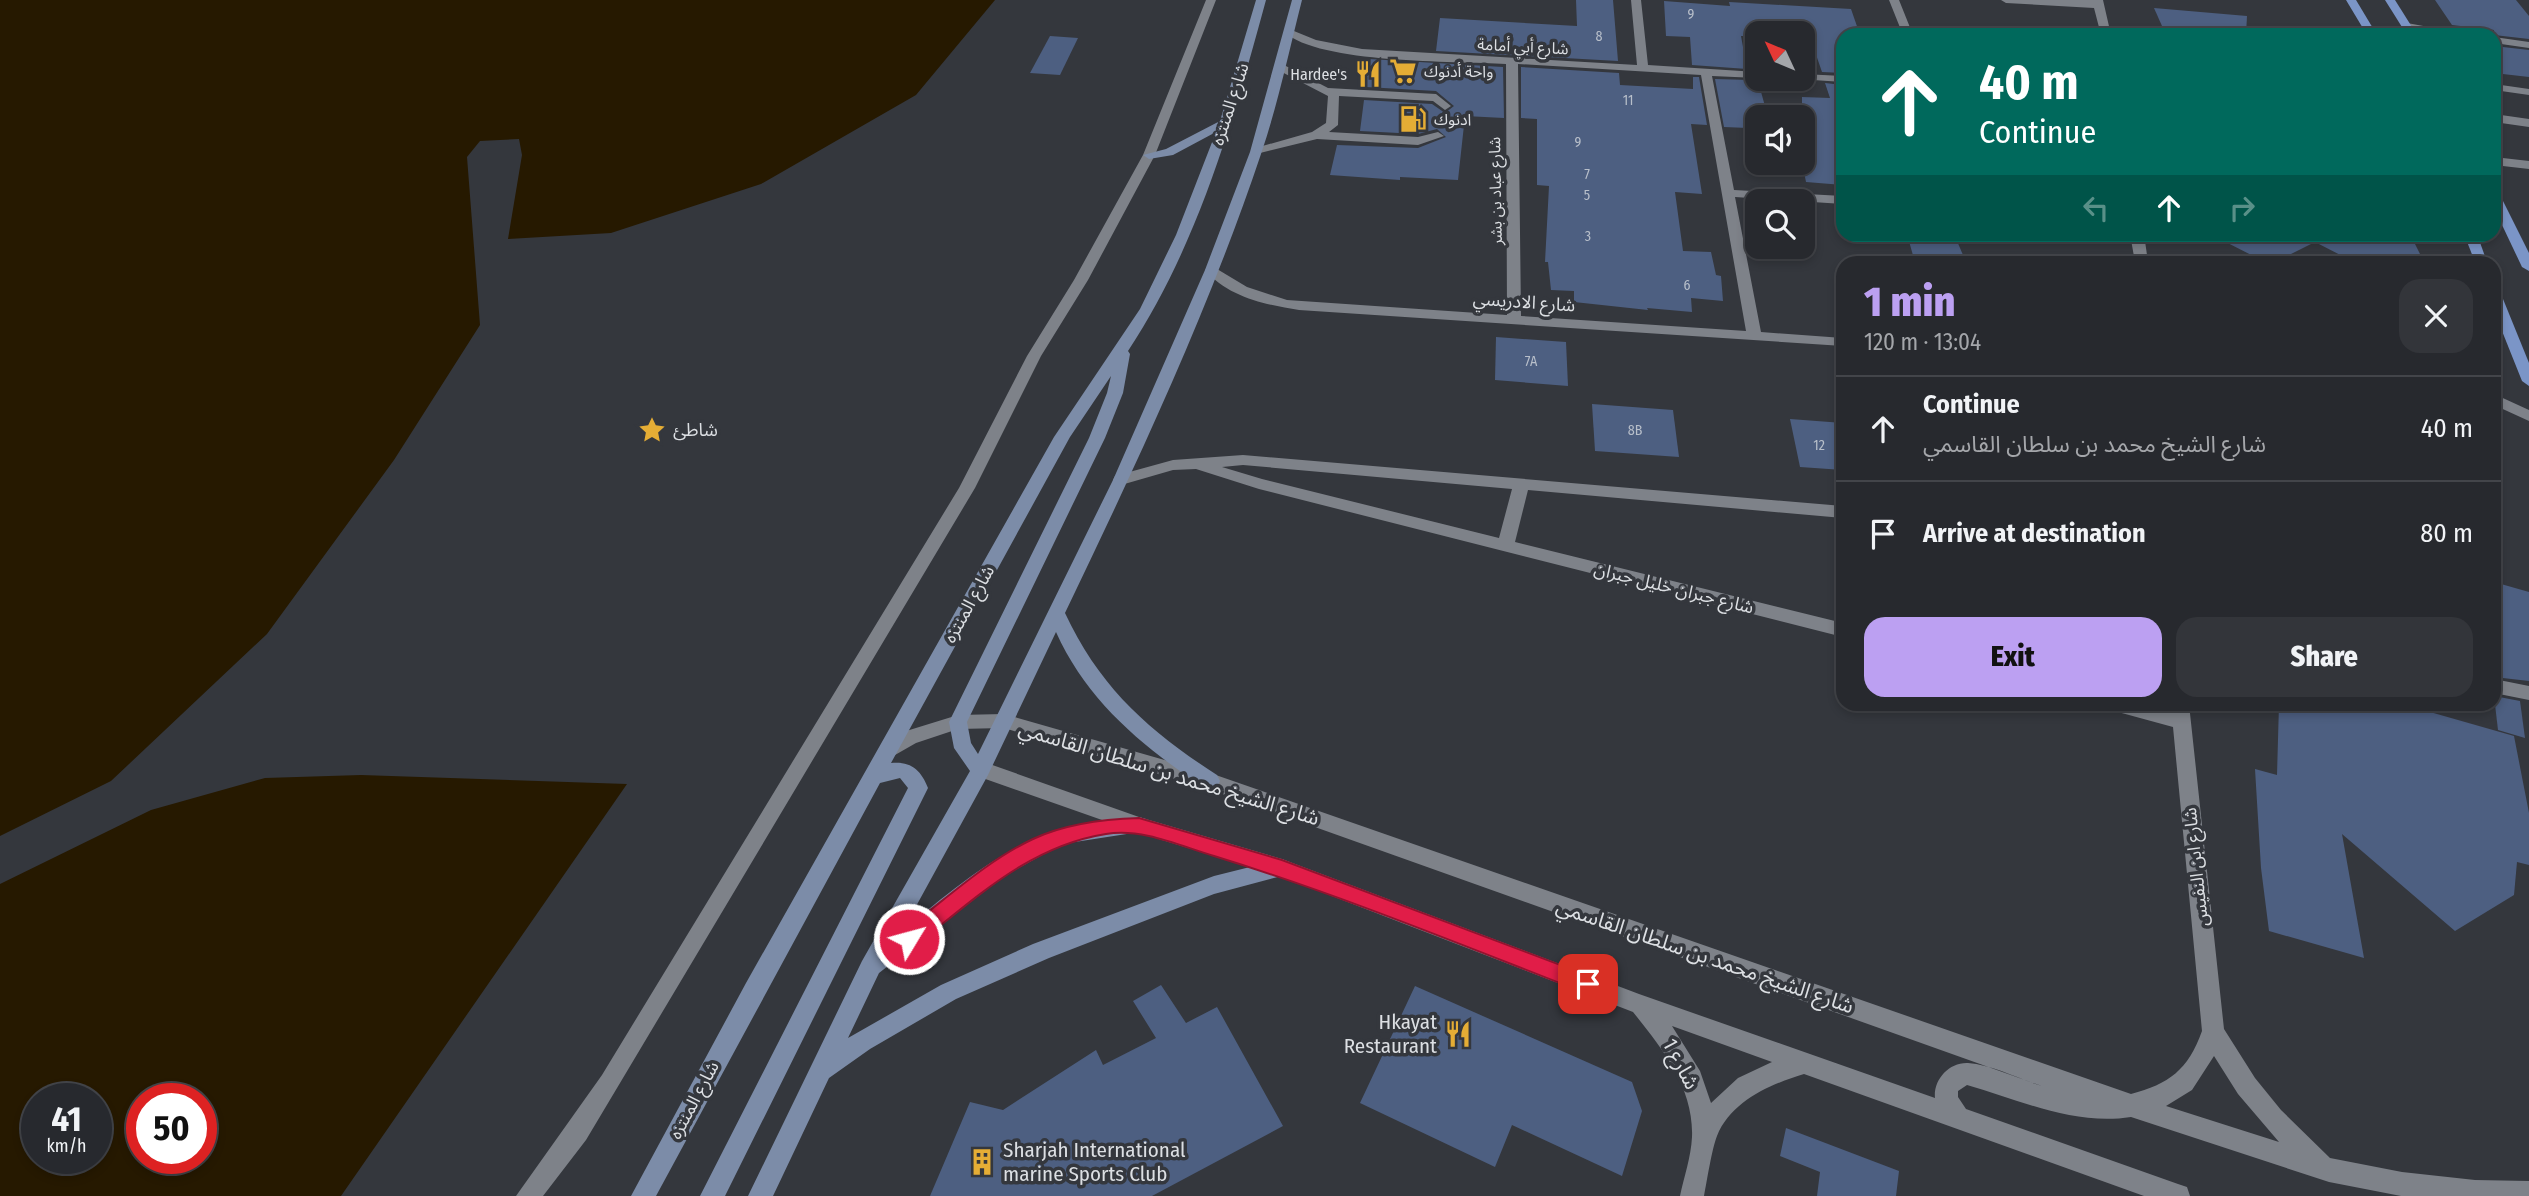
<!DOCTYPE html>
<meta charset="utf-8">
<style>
:root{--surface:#27292e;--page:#33353a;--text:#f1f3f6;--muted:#a4a6aa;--line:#43454a;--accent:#bca0f2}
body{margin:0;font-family:"Fira Sans Condensed","Noto Sans Arabic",sans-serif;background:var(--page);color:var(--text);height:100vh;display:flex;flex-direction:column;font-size:26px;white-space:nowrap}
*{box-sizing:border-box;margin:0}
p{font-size:23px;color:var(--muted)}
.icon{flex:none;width:38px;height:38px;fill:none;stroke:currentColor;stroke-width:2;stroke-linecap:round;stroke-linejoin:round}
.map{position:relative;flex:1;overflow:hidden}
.drawer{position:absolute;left:1836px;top:256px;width:665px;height:455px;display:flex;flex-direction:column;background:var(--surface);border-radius:21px;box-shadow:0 4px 10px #0003,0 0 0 2px var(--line)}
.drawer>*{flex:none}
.hud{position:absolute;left:1836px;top:28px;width:665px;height:214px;border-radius:21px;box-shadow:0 4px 10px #0003,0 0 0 2px var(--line);background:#00695c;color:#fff;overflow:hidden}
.needle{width:46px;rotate:314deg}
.buttons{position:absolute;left:1745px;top:21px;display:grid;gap:14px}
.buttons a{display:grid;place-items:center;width:70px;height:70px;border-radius:14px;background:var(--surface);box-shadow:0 4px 10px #0003,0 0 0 2px var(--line);font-size:35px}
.speed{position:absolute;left:21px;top:1083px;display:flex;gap:14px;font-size:35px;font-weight:700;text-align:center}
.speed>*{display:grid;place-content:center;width:91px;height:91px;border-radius:50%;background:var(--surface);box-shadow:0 4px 10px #0003,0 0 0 2px var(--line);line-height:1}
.speed small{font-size:18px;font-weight:400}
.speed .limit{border:10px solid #d22;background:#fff;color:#111}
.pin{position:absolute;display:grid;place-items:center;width:60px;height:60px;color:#fff;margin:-30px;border-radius:14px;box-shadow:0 4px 10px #0006}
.me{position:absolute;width:77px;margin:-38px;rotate:53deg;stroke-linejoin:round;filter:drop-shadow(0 0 5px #0008)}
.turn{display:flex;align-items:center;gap:24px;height:147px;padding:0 28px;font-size:32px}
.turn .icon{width:91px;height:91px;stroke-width:2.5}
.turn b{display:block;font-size:49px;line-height:60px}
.lanes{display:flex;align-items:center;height:66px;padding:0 28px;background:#0003;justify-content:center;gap:35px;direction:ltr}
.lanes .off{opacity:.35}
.round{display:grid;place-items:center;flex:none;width:74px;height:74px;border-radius:21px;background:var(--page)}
.headline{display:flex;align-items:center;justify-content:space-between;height:119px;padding:0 28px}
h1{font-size:42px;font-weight:800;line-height:52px;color:var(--accent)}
.button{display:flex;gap:14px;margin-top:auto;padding:14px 28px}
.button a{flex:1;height:80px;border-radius:21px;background:var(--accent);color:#111;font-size:28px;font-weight:800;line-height:80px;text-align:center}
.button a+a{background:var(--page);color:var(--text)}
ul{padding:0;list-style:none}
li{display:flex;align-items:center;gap:21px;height:105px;padding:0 28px;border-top:2px solid var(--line)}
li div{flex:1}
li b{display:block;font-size:26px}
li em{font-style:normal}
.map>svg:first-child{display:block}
</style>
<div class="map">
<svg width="2529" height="1196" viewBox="0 0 2529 1196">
<rect width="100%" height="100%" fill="#34373d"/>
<g fill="#261900" fill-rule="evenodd">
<path d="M 0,0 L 995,0 L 916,95 L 761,184 L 611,233 L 508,239 L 522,155 L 519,139 L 480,141 L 467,157 L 480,325 L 394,460 L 267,634 L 111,781 L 0,836 Z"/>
<path d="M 361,775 L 627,784 L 341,1196 L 0,1196 L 0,884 L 151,810 L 265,778 ZM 37,1099 L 96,1099 L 96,1158 L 37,1158 ZM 142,1099 L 201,1099 L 201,1158 L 142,1158 Z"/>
</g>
<g fill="#4d5f81">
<path d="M 1576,0 L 1613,0 L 1618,61 L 1436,51 L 1440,18 L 1577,26 Z"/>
<path d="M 2435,0 L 2516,0 L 2529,16 L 2529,39 L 2494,35 L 2494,30 L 2452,25 Z"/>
<path d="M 1664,1 L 1730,6 L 1729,2 L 1851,9 L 1860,35 L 1843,35 L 1843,73 L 1822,72 L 1812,43 L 1802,43 L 1802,33 L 1744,34 L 1745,36 L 1741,36 L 1747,69 L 1692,65 L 1690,37 L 1666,36 Z"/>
<path d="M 2154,8 L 2247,16 L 2246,35 L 2166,35 Z"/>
<path d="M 1050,36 L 1078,38 L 1060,75 L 1030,73 Z"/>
<path d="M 2494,46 L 2529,50 L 2529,77 L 2494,73 Z"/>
<path d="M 1369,59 L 1503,67 L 1504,118 L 1465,116 L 1458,180 L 1400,177 L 1400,180 L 1330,175 L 1337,145 L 1418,148 L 1446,137 L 1437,129 L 1418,134 L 1360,131 L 1364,100 L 1432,104 L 1445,113 L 1454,106 L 1436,91 L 1366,87 Z"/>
<path d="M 1521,67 L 1619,73 L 1620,85 L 1693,89 L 1693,77 L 1699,77 L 1707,125 L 1691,124 L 1702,194 L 1675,192 L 1683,251 L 1711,252 L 1716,275 L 1721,276 L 1723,301 L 1691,298 L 1692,312 L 1647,308 L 1648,310 L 1574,302 L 1574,291 L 1551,290 L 1548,262 L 1545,262 L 1549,186 L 1537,185 L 1537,119 L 1521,118 Z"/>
<path d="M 1715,79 L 1750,80 L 1750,83 L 1758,81 L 1768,117 L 1757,117 L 1757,163 L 1781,163 L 1784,171 L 1755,169 L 1748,128 L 1724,127 Z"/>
<path d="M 1825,83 L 1843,85 L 1843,185 L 1806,182 L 1802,162 L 1802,97 L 1830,98 Z"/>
<path d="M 1907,234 L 1954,234 L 1966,262 L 1914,259 Z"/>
<path d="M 2210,234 L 2410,234 L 2424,262 L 2354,262 L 2315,242 L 2275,262 L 2265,262 Z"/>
<path d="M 1496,337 L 1566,342 L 1568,386 L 1495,380 Z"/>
<path d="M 1592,404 L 1673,410 L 1679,457 L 1595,451 Z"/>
<path d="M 1790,419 L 1843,423 L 1843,470 L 1800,467 Z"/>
<path d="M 2494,582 L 2529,592 L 2529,681 L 2494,677 Z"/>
<path d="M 2494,696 L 2520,701 L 2525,738 L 2498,730 Z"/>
<path d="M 2279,704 L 2402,704 L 2514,736 L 2529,813 L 2529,865 L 2517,862 L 2514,895 L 2455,931 L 2342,834 L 2364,958 L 2269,931 L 2261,868 L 2255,769 L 2277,775 Z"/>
<path d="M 1161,985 L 1186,1023 L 1217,1007 L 1283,1126 L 1152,1196 L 930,1196 L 970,1102 L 1003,1110 L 1096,1050 L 1103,1065 L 1156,1038 L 1133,1001 Z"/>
<path d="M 1415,986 L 1632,1082 L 1642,1111 L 1622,1176 L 1512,1125 L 1495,1167 L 1360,1103 Z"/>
<path d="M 1786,1128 L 1899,1171 L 1896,1196 L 1817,1196 L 1820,1172 L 1780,1156 Z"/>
</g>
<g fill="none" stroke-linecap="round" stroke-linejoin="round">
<g fill="#7e8289" fill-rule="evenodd">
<path d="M 1206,0 L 1216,0 L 1155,155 L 1088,280 L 1041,356 L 975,488 L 586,1140 L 543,1196 L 516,1196 L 602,1075 L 959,488 L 1027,356 L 1074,280 L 1143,155 Z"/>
<path d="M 2407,23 L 2456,32 L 2461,35 L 2438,35 L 2403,28 L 2402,26 Z"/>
<path d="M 2494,37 L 2529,42 L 2529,48 L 2494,43 Z"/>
<path d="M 1276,65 L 1284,65 L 1328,88 L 1436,94 L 1451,106 L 1445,110 L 1433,101 L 1339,96 L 1338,125 L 1329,132 L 1418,137 L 1438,132 L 1444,136 L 1418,145 L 1317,139 L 1252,155 L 1252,149 L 1312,132 L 1326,123 L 1328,96 L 1276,69 Z"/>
<path d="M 2494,84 L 2529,89 L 2529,95 L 2494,90 Z"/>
<path d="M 2494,157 L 2529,161 L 2529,169 L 2494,165 Z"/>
</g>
<g fill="#7e8289" fill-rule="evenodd">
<path d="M 1631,0 L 1641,0 L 1648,65 L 1757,72 L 1757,78 L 1712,76 L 1734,190 L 1843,196 L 1843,204 L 1735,197 L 1761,332 L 1843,338 L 1843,346 L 1299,310 C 1266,305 1228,297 1205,270 L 1212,266 L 1247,287 L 1287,300 L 1507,315 L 1506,64 C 1455,61 1320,64 1284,32 L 1289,29 L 1316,40 L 1362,49 L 1637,65 ZM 1518,64 L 1701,75 L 1746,331 L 1521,316 Z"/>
<path d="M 1889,0 L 1899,0 L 1913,35 L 1903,35 Z"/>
<path d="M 2001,0 L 2103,0 L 2111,35 L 2101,35 L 2094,8 L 2006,3 Z"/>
<path d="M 1802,74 L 1843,76 L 1843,82 L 1798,79 L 1802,79 Z"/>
<path d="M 2494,114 L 2529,119 L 2529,127 L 2494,122 Z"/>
<path d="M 2130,234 L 2144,234 L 2148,262 L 2135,262 Z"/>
<path d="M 2494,394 L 2529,410 L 2529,421 L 2494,405 Z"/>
<path d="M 1243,455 L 1843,506 L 1843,518 L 1528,490 L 1515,542 L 1843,623 L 1843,637 L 1259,489 L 1196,469 L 1173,470 L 1121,485 L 1113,480 L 1115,476 L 1173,460 ZM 1243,465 L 1512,489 L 1499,538 L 1262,479 L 1222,467 Z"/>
<path d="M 2494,679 L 2529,686 L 2529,700 L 2494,693 Z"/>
<path d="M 2105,704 L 2140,704 L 2171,712 L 2171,704 L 2189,704 L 2224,1029 L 2255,1078 L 2281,1110 L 2330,1158 L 2402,1172 L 2475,1180 L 2529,1181 L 2529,1196 L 2401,1196 L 2329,1182 L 2131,1117 C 2074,1126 2020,1100 1967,1085 L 1958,1091 L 1958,1097 L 1966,1109 L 2178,1184 L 2187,1187 L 2190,1196 L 2144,1196 L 1804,1074 C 1771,1084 1731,1101 1717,1136 C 1712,1148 1707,1181 1704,1196 L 1680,1196 C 1684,1177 1691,1157 1692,1137 C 1694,1088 1662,1048 1633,1012 L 1280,876 L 1139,833 L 974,775 L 971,769 L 974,763 L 981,761 L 1139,817 L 1282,859 L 1639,994 L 1935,1098 C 1933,1080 1949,1062 1968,1063 C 1993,1065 2019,1079 2042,1086 L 1208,789 L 1004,728 L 958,729 L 916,743 L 888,759 L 881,756 L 878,751 L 881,746 L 903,732 L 958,715 L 1004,714 L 1210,773 L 2131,1094 C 2169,1084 2188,1070 2202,1031 L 2173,727 L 2107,709 ZM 1672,1026 L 1772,1062 L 1738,1078 L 1711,1103 L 1700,1071 ZM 2214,1056 L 2238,1094 L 2279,1142 L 2166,1106 L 2192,1090 Z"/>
</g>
<path fill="#7c8ca8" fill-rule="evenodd" d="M 1256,0 L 1266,0 C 1233,121 1198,245 1128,351 L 1130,354 L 1123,393 L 1105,438 L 967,722 L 971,743 L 978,754 L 1113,480 L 1205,270 L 1250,152 L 1292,0 L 1302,0 C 1289,51 1278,104 1261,154 C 1208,312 1137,463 1065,613 C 1100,688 1149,731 1217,775 L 1220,781 L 1217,787 L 1210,789 L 1203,787 C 1142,746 1087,701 1056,632 L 988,775 L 903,930 C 982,866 1032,821 1139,817 L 1146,819 L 1149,825 L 1146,831 L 1062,844 L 1004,876 L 879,973 L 848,1038 L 941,985 L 1033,944 L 1214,876 L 1282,859 L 1289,862 L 1292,868 L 1289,874 L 1214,894 L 1049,958 L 956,999 L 870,1049 L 829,1078 L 773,1196 L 748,1196 L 862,961 L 970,771 L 954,748 L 949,722 L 1089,438 L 1107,393 L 1111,376 L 1070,437 L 891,763 C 911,761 921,770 928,788 L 725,1196 L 700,1196 L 908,788 L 900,778 L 880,783 L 656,1196 L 631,1196 L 746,983 L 1054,437 L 1140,309 L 1176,235 L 1216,132 L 1173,155 L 1149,159 L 1143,155 L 1166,149 L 1220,121 Z"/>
<g fill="#7b95c7" fill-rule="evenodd">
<path d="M 2346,0 L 2356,0 L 2377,35 L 2367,35 Z"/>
<path d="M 2385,0 L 2395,0 L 2417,35 L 2407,35 Z"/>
<path d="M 2494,191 L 2500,195 L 2529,253 L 2529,271 L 2522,267 L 2494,208 Z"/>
<path d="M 2464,234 L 2477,234 L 2487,262 L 2475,262 Z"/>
<path d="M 2494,290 L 2501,294 L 2529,363 L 2529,386 L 2522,381 L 2494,311 Z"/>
</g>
</g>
<path fill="#e11d48" stroke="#92132f" stroke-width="2" d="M 1139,818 L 1282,860 L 1595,978 L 1598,984 L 1595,991 L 1588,994 C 1464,946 1341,895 1214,856 C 1180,846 1143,828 1106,834 C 1029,846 975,899 916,945 L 909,947 L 902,945 L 899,939 L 902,932 C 944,901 986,861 1033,839 C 1065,824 1104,819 1139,818 Z"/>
<defs>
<symbol id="supermarket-bare" viewBox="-9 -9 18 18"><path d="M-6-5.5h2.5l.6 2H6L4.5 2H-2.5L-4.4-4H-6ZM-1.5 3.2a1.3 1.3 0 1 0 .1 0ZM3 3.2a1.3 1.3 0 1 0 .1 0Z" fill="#e5ad35" stroke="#34373d" stroke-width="2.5" paint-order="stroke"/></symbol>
<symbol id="restaurant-bare" viewBox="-9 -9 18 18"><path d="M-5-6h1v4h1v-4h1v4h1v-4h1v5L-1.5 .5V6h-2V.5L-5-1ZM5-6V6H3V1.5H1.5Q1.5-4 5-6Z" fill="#e5ad35" stroke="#34373d" stroke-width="2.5" paint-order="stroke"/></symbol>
<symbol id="fuel-bare" viewBox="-9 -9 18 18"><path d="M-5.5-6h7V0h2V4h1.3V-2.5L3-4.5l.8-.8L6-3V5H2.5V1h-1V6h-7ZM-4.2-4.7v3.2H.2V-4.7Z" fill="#e5ad35" stroke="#34373d" stroke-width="2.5" paint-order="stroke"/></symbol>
<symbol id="sight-bare" viewBox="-9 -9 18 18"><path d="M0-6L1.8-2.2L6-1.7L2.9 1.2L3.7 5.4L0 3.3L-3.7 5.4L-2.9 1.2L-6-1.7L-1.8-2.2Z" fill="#e5ad35" stroke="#34373d" stroke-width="2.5" paint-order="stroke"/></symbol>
<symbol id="building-bare" viewBox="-9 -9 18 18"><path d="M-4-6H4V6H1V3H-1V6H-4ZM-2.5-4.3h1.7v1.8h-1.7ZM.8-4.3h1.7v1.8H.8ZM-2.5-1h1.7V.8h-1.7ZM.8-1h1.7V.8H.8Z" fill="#e5ad35" stroke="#34373d" stroke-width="2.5" paint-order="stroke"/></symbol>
</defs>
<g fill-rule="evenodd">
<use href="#supermarket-bare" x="1384" y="52" width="38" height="38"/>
<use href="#restaurant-bare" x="1349" y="55" width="38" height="38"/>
<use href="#fuel-bare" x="1394" y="100" width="38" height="38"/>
<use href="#sight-bare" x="633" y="411" width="38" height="38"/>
<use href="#restaurant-bare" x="1439" y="1015" width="38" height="38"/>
<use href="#building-bare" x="963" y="1143" width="38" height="38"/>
</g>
<g text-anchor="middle" stroke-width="7" stroke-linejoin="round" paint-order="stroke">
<g font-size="14" fill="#b8bfca">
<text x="1691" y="19">9</text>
<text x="1599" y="41">8</text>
<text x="1628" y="105">11</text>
<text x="1578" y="147">9</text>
<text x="1587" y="179">7</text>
<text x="1587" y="200">5</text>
<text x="1588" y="241">3</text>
<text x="1687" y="290">6</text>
<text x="1531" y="366">7A</text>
<text x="1635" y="435">8B</text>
<text x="1819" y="450">12</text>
</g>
<g font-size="16" fill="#dcdfe3" stroke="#34373d">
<text transform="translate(1523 46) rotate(3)" y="6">شارع أبي أمامة</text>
<text transform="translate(1495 191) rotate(-91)" y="6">شارع عباد بن بشر</text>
</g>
<g font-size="16" fill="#dcdfe3" stroke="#34373d" text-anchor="start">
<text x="1424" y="77">واحة أدنوك</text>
<text x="1347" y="80" text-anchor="end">Hardee's</text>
<text x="1434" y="125">ادنوك</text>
</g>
<g font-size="18" fill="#dcdfe3" stroke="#34373d">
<text transform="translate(1230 104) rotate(-72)" y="6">شارع المنتزه</text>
<text transform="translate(1524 302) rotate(4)" y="6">شارع الادريسي</text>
<text transform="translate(1674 588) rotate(14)" y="6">شارع جبران خليل جبران</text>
<text transform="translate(969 604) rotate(-61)" y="6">شارع المنتزه</text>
<text transform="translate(2196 867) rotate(-96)" y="6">شارع ابن النفيس</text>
<text transform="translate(694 1100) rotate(-62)" y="6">شارع المنتزه</text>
</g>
<g font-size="18" fill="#dcdfe3" stroke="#34373d" text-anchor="start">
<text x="673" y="436">شاطئ</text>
</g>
<g font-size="21" fill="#dcdfe3" stroke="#34373d">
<text transform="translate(1169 773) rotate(17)" y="7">شارع الشيخ محمد بن سلطان القاسمي</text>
<text transform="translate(1705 956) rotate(19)" y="7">شارع الشيخ محمد بن سلطان القاسمي</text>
<text transform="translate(1681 1064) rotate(62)" y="7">شارع 1</text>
</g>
<g font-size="21" fill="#dcdfe3" stroke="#34373d" text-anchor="end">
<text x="1437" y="1029">Hkayat<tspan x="1437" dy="24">Restaurant</tspan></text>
<text x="1003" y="1157" text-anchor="start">Sharjah International<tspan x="1003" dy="24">marine Sports Club</tspan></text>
</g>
</g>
</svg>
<div class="buttons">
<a><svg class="needle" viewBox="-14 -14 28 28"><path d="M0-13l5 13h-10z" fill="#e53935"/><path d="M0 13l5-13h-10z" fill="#a4a6aa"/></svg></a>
<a><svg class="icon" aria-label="sound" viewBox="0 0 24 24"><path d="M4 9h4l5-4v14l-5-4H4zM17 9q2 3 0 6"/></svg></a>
<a><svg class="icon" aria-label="search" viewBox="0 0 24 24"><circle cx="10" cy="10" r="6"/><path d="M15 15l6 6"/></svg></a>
</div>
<div class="speed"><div>41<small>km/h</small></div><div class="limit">50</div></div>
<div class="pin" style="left:1588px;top:984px;background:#d93025"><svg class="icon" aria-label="arrive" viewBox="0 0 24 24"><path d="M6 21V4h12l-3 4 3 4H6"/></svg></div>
<svg class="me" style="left:909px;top:939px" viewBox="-20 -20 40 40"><circle r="17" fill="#e11d48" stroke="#fff" stroke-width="3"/><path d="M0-11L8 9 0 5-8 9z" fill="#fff"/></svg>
<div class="hud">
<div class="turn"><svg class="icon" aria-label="ahead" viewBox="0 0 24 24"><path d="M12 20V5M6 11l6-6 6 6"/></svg><div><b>40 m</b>Continue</div></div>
<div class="lanes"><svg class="icon off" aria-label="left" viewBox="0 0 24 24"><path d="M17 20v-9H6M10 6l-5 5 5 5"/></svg><svg class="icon" aria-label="ahead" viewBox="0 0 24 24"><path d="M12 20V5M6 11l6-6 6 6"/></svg><svg class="icon off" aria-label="right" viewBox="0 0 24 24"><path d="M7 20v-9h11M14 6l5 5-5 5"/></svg></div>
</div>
<section class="drawer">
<div class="headline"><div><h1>1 min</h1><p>120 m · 13:04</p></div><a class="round"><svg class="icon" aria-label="close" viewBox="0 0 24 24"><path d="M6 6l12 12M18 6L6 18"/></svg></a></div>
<ul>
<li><svg class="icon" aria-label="ahead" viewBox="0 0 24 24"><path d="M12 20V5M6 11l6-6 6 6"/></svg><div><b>Continue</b><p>شارع الشيخ محمد بن سلطان القاسمي</p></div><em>40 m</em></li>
<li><svg class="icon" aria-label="arrive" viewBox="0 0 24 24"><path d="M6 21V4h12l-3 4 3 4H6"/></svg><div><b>Arrive at destination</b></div><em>80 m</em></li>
</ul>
<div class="button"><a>Exit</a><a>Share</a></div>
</section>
</div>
